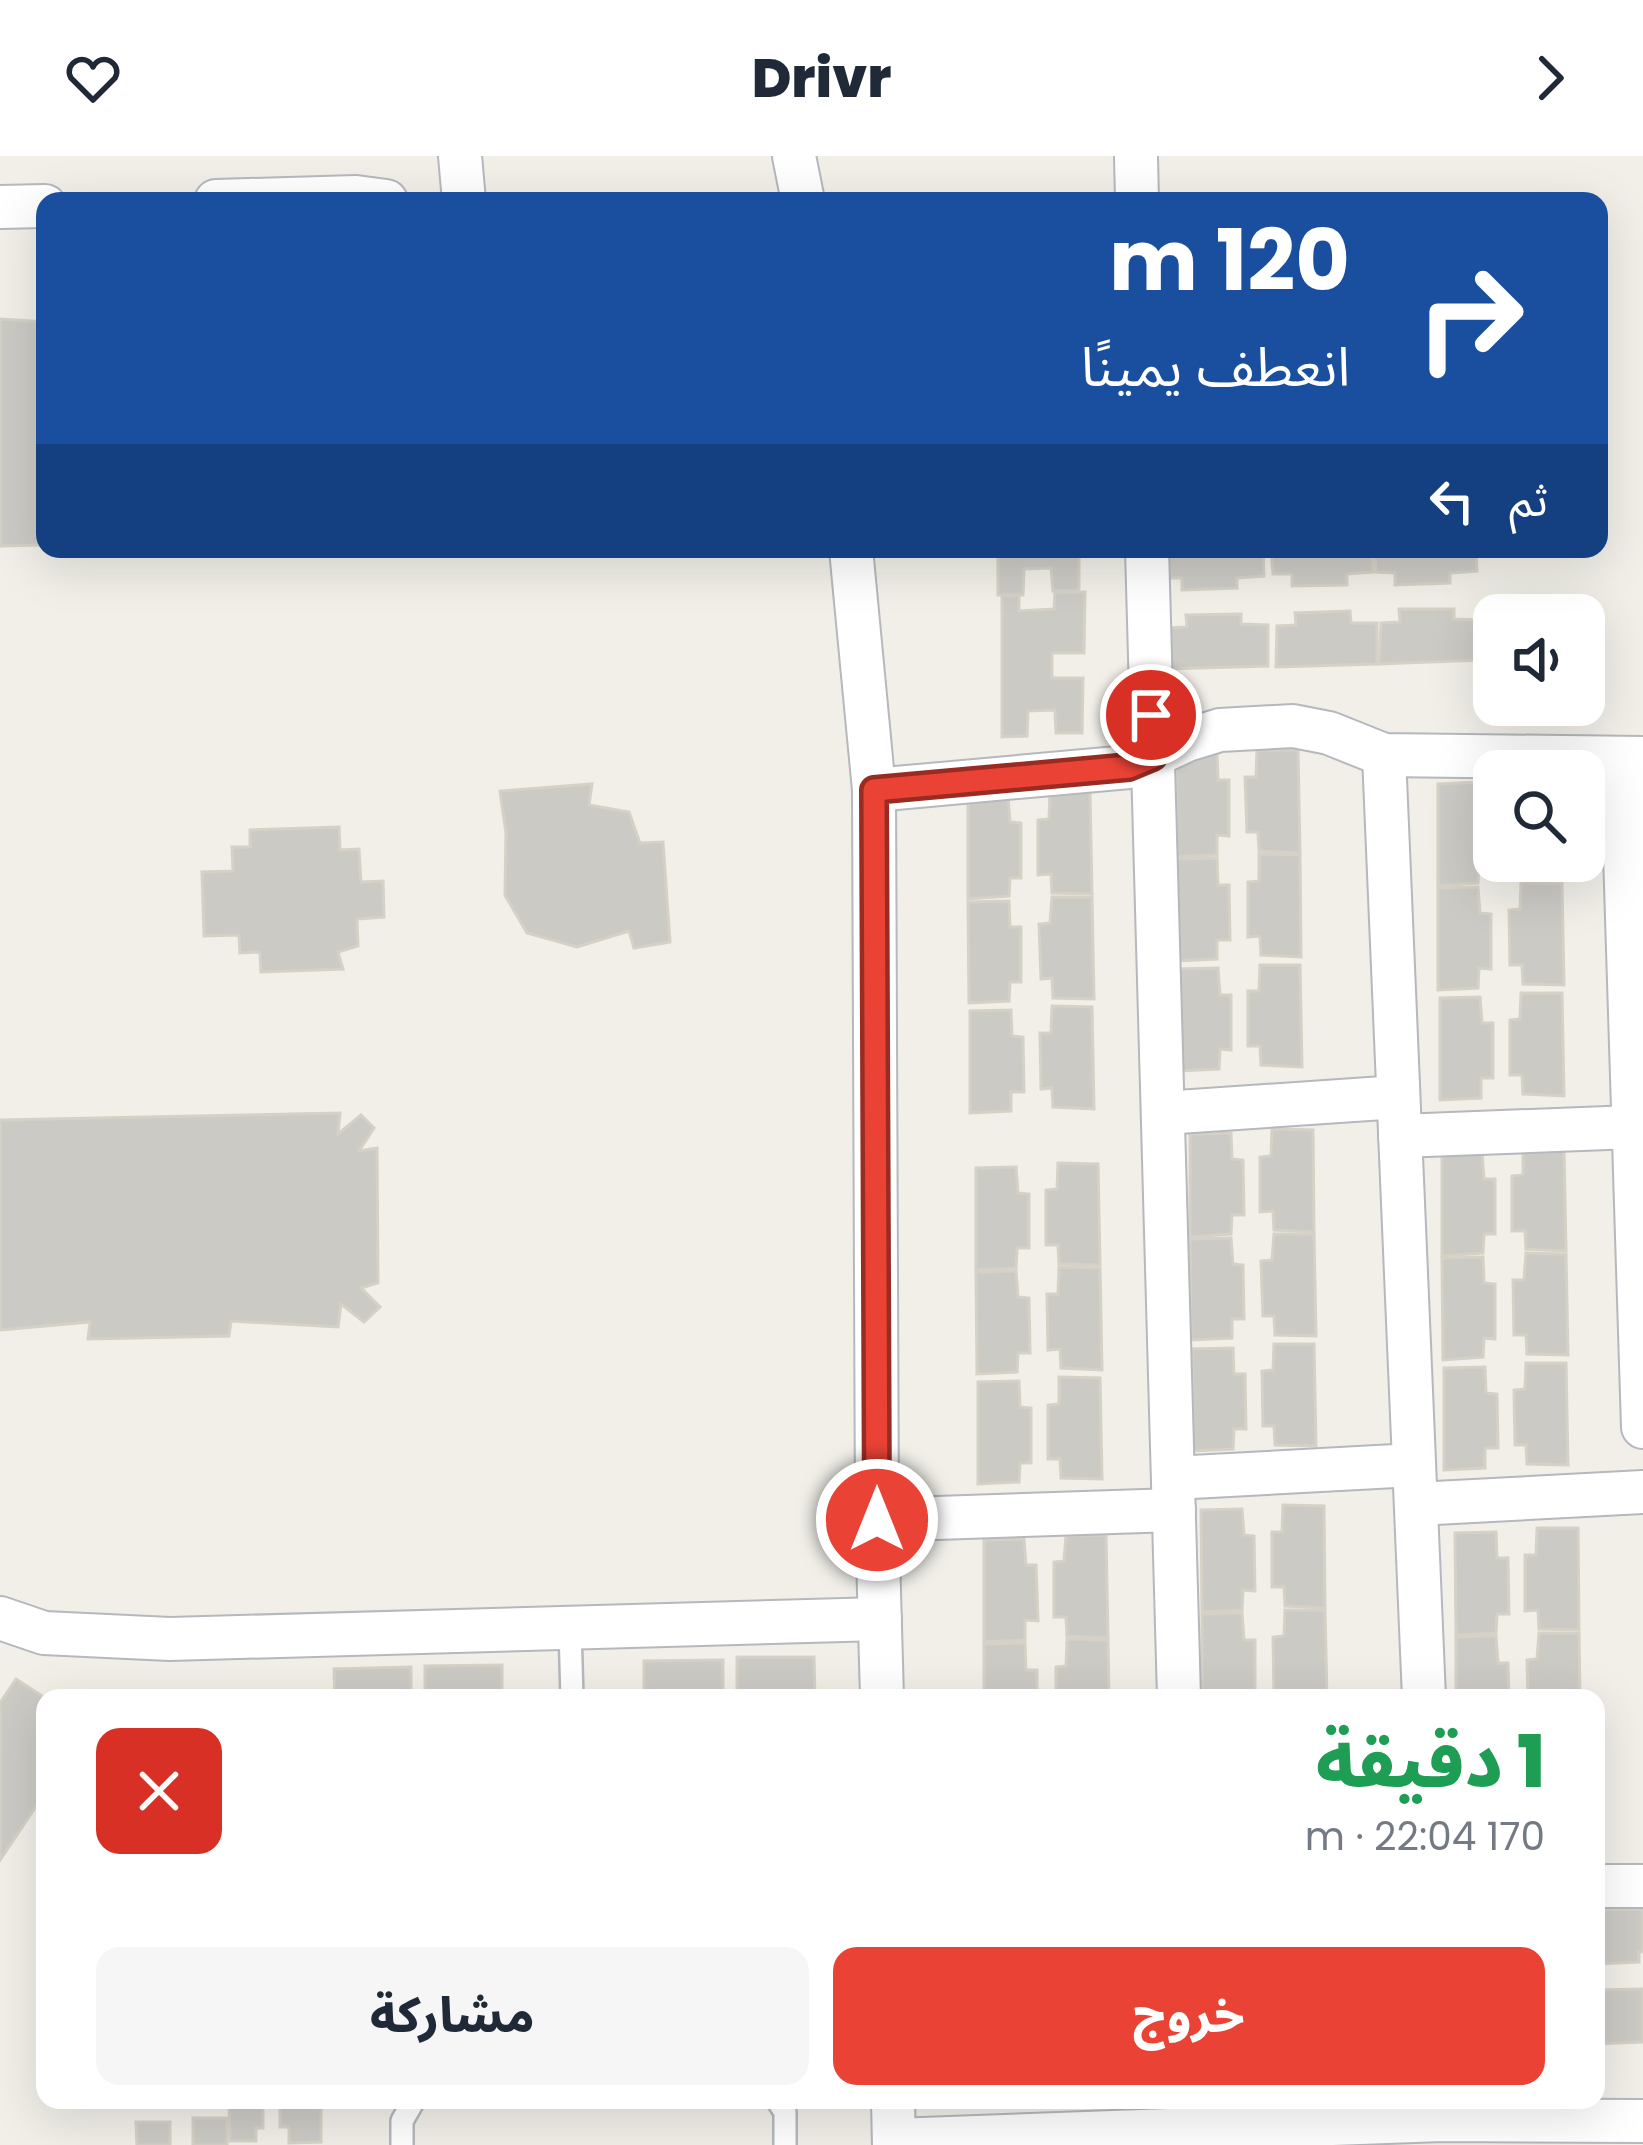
<!DOCTYPE html>
<html lang="ar">
<meta charset="utf-8">
<style>
:root{--surface:#fff;--page:#f6f6f7;--text:#1f2937;--muted:#747a83;--accent:#ea4335}
body{margin:0;font-family:Poppins,"Noto Sans Arabic",sans-serif;background:var(--page);color:var(--text);direction:rtl;height:100vh;display:flex;flex-direction:column;font-size:45px;white-space:nowrap}
*{box-sizing:border-box;margin:0}
p{font-size:39px;color:var(--muted)}
.icon{flex:none;width:66px;height:66px;fill:none;stroke:currentColor;stroke-width:2;stroke-linecap:round;stroke-linejoin:round}
.map{position:relative;flex:1;overflow:hidden;direction:ltr}
.sheet{position:absolute;left:36px;top:1533px;width:1569px;height:420px;display:flex;flex-direction:column;background:var(--surface);border-radius:24px;box-shadow:0 12px 48px #0002;direction:rtl}
.sheet>*{flex:none}
.guide{position:absolute;left:36px;top:36px;width:1572px;height:366px;border-radius:24px;box-shadow:0 12px 48px #0002;direction:rtl;background:#1a4fa0;color:#fff;overflow:hidden}
.controls{position:absolute;left:1473px;top:438px;display:grid;gap:24px}
.controls a{display:grid;place-items:center;width:132px;height:132px;border-radius:24px;background:var(--surface);box-shadow:0 12px 48px #0002;font-size:60px}
.pin{position:absolute;display:grid;place-items:center;width:102px;height:102px;color:#fff;margin:-51px;border:6px solid #fff;border-radius:50%;box-shadow:0 3px 12px #0007}
.me{position:absolute;width:132px;margin:-66px;rotate:0deg;stroke-linejoin:round;filter:drop-shadow(0 0 9px #0008)}
.turn{display:flex;align-items:center;gap:42px;height:252px;padding:0 60px;font-size:54px}
.turn .icon{width:156px;height:156px;stroke-width:2.5}
.turn b{display:block;font-size:84px;line-height:102px}
.then{display:flex;align-items:center;height:114px;padding:0 60px;background:#0003;gap:24px;font-size:45px}
.round{display:grid;place-items:center;flex:none;width:126px;height:126px;border-radius:24px;background:var(--page)}
.head{display:flex;align-items:center;justify-content:space-between;height:204px;padding:0 60px}
h1{font-size:72px;font-weight:800;line-height:90px;color:#1e9e55}
.button{display:flex;gap:24px;margin-top:auto;padding:24px 60px}
.button a{flex:1;height:138px;border-radius:24px;background:var(--accent);color:#fff;font-size:48px;font-weight:800;line-height:138px;text-align:center}
.button a+a{background:var(--page);color:var(--text)}
header{display:flex;justify-content:space-between;align-items:center;height:156px;padding:0 60px;background:var(--surface);font-size:54px;font-weight:800}
.map>svg:first-child{display:block}
</style>
<header><svg class="icon" aria-label="forward" viewBox="0 0 24 24"><path d="M9 5l7 7-7 7"/></svg>Drivr<svg class="icon" aria-label="heart" viewBox="0 0 24 24"><path d="M12 20l-8-8c-3-5 5-10 8-4 3-6 11-1 8 4z"/></svg></header>
<div class="map">
<svg width="1643" height="1989" viewBox="0 0 1643 1989">
<rect width="100%" height="100%" fill="#f1efe8"/>
<g fill="#cccac5" stroke="#d6d1c6" stroke-width="3">
<path d="M 0,163 L 45,166 L 43,389 L 0,390 Z"/>
<path d="M 998,393 L 1079,393 L 1079,435 L 1053,435 L 1051,412 L 1024,413 L 1023,439 L 998,439 Z"/>
<path d="M 1161,393 L 1263,393 L 1264,420 L 1237,422 L 1237,432 L 1182,434 L 1182,422 L 1163,422 Z"/>
<path d="M 1271,393 L 1372,393 L 1373,416 L 1347,418 L 1347,429 L 1292,430 L 1292,418 L 1273,418 Z"/>
<path d="M 1375,393 L 1476,393 L 1477,415 L 1450,417 L 1450,427 L 1395,429 L 1395,417 L 1376,416 Z"/>
<path d="M 1085,436 L 1084,497 L 1052,497 L 1052,522 L 1083,522 L 1082,577 L 1056,577 L 1055,554 L 1028,555 L 1027,580 L 1002,581 L 1002,440 L 1019,440 L 1019,455 L 1054,453 L 1055,437 Z"/>
<path d="M 1399,453 L 1454,453 L 1454,463 L 1481,464 L 1481,504 L 1379,508 L 1381,467 L 1400,466 Z"/>
<path d="M 1350,455 L 1351,467 L 1377,467 L 1377,508 L 1276,511 L 1277,470 L 1296,469 L 1295,457 Z"/>
<path d="M 1241,458 L 1241,468 L 1268,469 L 1268,510 L 1166,513 L 1168,472 L 1187,471 L 1186,459 Z"/>
<path d="M 1257,594 L 1298,594 L 1300,697 L 1259,695 L 1258,676 L 1247,676 L 1245,621 L 1256,621 Z"/>
<path d="M 1217,598 L 1218,624 L 1229,624 L 1229,680 L 1217,679 L 1217,699 L 1176,701 L 1176,599 Z"/>
<path d="M 1478,626 L 1480,652 L 1490,653 L 1491,708 L 1479,708 L 1478,727 L 1438,730 L 1438,628 Z"/>
<path d="M 592,628 L 589,649 L 629,656 L 640,687 L 663,686 L 670,786 L 634,792 L 629,775 L 577,791 L 527,777 L 505,739 L 506,677 L 500,635 Z"/>
<path d="M 1050,636 L 1090,636 L 1092,738 L 1052,737 L 1051,718 L 1038,719 L 1038,664 L 1049,663 Z"/>
<path d="M 1008,640 L 1010,666 L 1021,667 L 1021,722 L 1010,722 L 1009,740 L 968,743 L 968,641 Z"/>
<path d="M 339,671 L 340,694 L 359,693 L 361,726 L 383,725 L 384,761 L 357,763 L 358,790 L 338,796 L 343,813 L 261,816 L 260,796 L 240,797 L 239,779 L 204,780 L 202,716 L 233,715 L 232,691 L 250,691 L 250,674 Z"/>
<path d="M 1259,698 L 1300,699 L 1301,801 L 1261,799 L 1260,780 L 1248,781 L 1248,726 L 1259,725 Z"/>
<path d="M 1217,702 L 1218,729 L 1229,729 L 1230,784 L 1217,784 L 1217,803 L 1176,805 L 1176,703 Z"/>
<path d="M 1520,705 L 1562,705 L 1562,725 L 1521,723 Z"/>
<path d="M 1521,727 L 1562,728 L 1564,829 L 1523,828 L 1522,809 L 1510,809 L 1509,754 L 1520,753 Z"/>
<path d="M 1478,731 L 1480,757 L 1491,758 L 1491,813 L 1479,812 L 1478,832 L 1438,834 L 1438,732 Z"/>
<path d="M 1052,741 L 1092,741 L 1094,843 L 1053,842 L 1052,822 L 1041,823 L 1039,768 L 1050,767 Z"/>
<path d="M 1009,745 L 1010,771 L 1021,771 L 1021,826 L 1010,826 L 1009,845 L 969,847 L 968,746 Z"/>
<path d="M 1260,809 L 1300,809 L 1302,911 L 1261,909 L 1260,890 L 1248,890 L 1248,835 L 1259,835 Z"/>
<path d="M 1218,812 L 1220,839 L 1231,839 L 1231,894 L 1220,893 L 1219,913 L 1178,915 L 1178,813 Z"/>
<path d="M 1521,837 L 1562,837 L 1564,940 L 1523,938 L 1522,919 L 1510,919 L 1510,864 L 1520,863 Z"/>
<path d="M 1480,841 L 1482,867 L 1493,867 L 1493,922 L 1481,922 L 1481,942 L 1440,944 L 1440,842 Z"/>
<path d="M 1052,850 L 1092,851 L 1094,953 L 1053,951 L 1052,932 L 1041,933 L 1040,877 L 1051,877 Z"/>
<path d="M 1011,854 L 1012,880 L 1023,881 L 1024,936 L 1011,936 L 1011,955 L 970,957 L 970,855 Z"/>
<path d="M 340,957 L 338,978 L 361,959 L 374,972 L 359,995 L 377,992 L 378,1127 L 361,1132 L 380,1151 L 364,1166 L 341,1148 L 338,1171 L 231,1165 L 229,1180 L 88,1183 L 90,1166 L 0,1174 L 0,964 Z"/>
<path d="M 1272,973 L 1313,974 L 1314,1076 L 1274,1074 L 1273,1055 L 1260,1056 L 1260,1001 L 1271,1000 Z"/>
<path d="M 1231,977 L 1232,1003 L 1243,1004 L 1244,1059 L 1232,1059 L 1231,1078 L 1190,1081 L 1190,978 Z"/>
<path d="M 1523,993 L 1564,993 L 1566,1095 L 1526,1093 L 1525,1075 L 1512,1075 L 1512,1020 L 1523,1019 Z"/>
<path d="M 1482,997 L 1484,1023 L 1495,1023 L 1495,1078 L 1484,1078 L 1483,1097 L 1442,1100 L 1442,998 Z"/>
<path d="M 1058,1007 L 1098,1008 L 1100,1109 L 1059,1108 L 1058,1089 L 1046,1089 L 1046,1034 L 1057,1033 Z"/>
<path d="M 1016,1011 L 1018,1037 L 1029,1038 L 1029,1092 L 1017,1092 L 1016,1112 L 976,1114 L 976,1012 Z"/>
<path d="M 1274,1078 L 1314,1078 L 1316,1180 L 1275,1179 L 1274,1160 L 1263,1160 L 1261,1105 L 1272,1104 Z"/>
<path d="M 1231,1082 L 1233,1108 L 1243,1109 L 1244,1163 L 1232,1163 L 1232,1182 L 1191,1184 L 1190,1083 Z"/>
<path d="M 1526,1097 L 1566,1098 L 1568,1199 L 1527,1198 L 1526,1179 L 1514,1179 L 1513,1124 L 1524,1124 Z"/>
<path d="M 1483,1101 L 1484,1127 L 1495,1128 L 1495,1183 L 1484,1182 L 1483,1201 L 1443,1204 L 1442,1102 Z"/>
<path d="M 1059,1111 L 1100,1112 L 1102,1214 L 1061,1212 L 1060,1193 L 1048,1194 L 1047,1138 L 1058,1138 Z"/>
<path d="M 1016,1115 L 1018,1141 L 1029,1142 L 1030,1197 L 1018,1197 L 1017,1216 L 977,1218 L 976,1116 Z"/>
<path d="M 1274,1188 L 1314,1188 L 1316,1290 L 1275,1289 L 1274,1270 L 1263,1270 L 1262,1215 L 1273,1214 Z"/>
<path d="M 1233,1192 L 1234,1218 L 1245,1218 L 1246,1273 L 1234,1273 L 1233,1293 L 1193,1295 L 1192,1193 Z"/>
<path d="M 1526,1207 L 1566,1207 L 1568,1309 L 1527,1308 L 1526,1289 L 1515,1289 L 1514,1234 L 1525,1233 Z"/>
<path d="M 1485,1211 L 1486,1237 L 1497,1238 L 1498,1292 L 1485,1292 L 1485,1312 L 1444,1314 L 1444,1212 Z"/>
<path d="M 1059,1221 L 1100,1222 L 1102,1323 L 1061,1322 L 1060,1303 L 1048,1303 L 1048,1249 L 1059,1248 Z"/>
<path d="M 1019,1225 L 1020,1251 L 1031,1252 L 1031,1307 L 1020,1307 L 1019,1326 L 978,1328 L 978,1226 Z"/>
<path d="M 1283,1349 L 1324,1350 L 1325,1452 L 1285,1450 L 1284,1431 L 1272,1431 L 1272,1376 L 1282,1376 Z"/>
<path d="M 1242,1353 L 1244,1379 L 1254,1380 L 1255,1435 L 1243,1434 L 1242,1454 L 1202,1456 L 1201,1354 Z"/>
<path d="M 1537,1372 L 1578,1372 L 1579,1474 L 1539,1473 L 1538,1454 L 1525,1455 L 1525,1399 L 1536,1399 Z"/>
<path d="M 1496,1376 L 1497,1402 L 1508,1402 L 1509,1458 L 1497,1458 L 1496,1477 L 1456,1479 L 1455,1377 Z"/>
<path d="M 1066,1379 L 1106,1379 L 1108,1482 L 1067,1480 L 1066,1461 L 1054,1461 L 1054,1406 L 1064,1405 Z"/>
<path d="M 1024,1383 L 1026,1409 L 1036,1409 L 1038,1465 L 1025,1464 L 1025,1484 L 984,1486 L 984,1384 Z"/>
<path d="M 1285,1454 L 1325,1454 L 1327,1542 L 1286,1542 L 1285,1535 L 1274,1536 L 1273,1481 L 1284,1480 Z"/>
<path d="M 1242,1457 L 1244,1484 L 1255,1484 L 1255,1540 L 1202,1542 L 1202,1458 Z"/>
<path d="M 1539,1477 L 1579,1477 L 1580,1542 L 1528,1542 L 1527,1504 L 1537,1503 Z"/>
<path d="M 1496,1480 L 1498,1507 L 1508,1507 L 1509,1542 L 1456,1542 L 1456,1481 Z"/>
<path d="M 1067,1483 L 1108,1484 L 1109,1542 L 1056,1542 L 1056,1511 L 1066,1510 Z"/>
<path d="M 1025,1487 L 1026,1514 L 1037,1514 L 1037,1542 L 984,1542 L 984,1488 Z"/>
<path d="M 737,1501 L 814,1501 L 815,1542 L 644,1542 L 644,1505 L 723,1504 L 723,1535 L 737,1535 Z"/>
<path d="M 502,1509 L 502,1542 L 335,1542 L 334,1513 L 411,1511 L 411,1540 L 425,1540 L 425,1510 Z"/>
<path d="M 16,1523 L 45,1542 L 45,1637 L 0,1704 L 0,1547 Z"/>
<path d="M 1643,1753 L 1643,1796 L 1639,1796 L 1639,1806 L 1596,1808 L 1596,1754 Z"/>
<path d="M 1643,1833 L 1643,1886 L 1596,1888 L 1596,1834 Z"/>
<path d="M 229,1944 L 321,1944 L 321,1986 L 289,1987 L 289,1971 L 280,1971 L 280,1946 L 263,1946 L 263,1972 L 256,1972 L 256,1985 L 230,1985 Z"/>
<rect x="193" y="1962" width="34" height="27"/>
<path d="M 136,1966 L 170,1966 L 170,1989 L 137,1989 Z"/>
</g>
<g fill="none" stroke-linecap="round" stroke-linejoin="round">
<defs>
<g id="lane">
<path d="M 570,1472 L 572,1542"/>
<path d="M 777,1944 L 785,1956 L 785,1989"/>
<path d="M 402,1989 L 402,1965 L 414,1944"/>
</g>
<g id="street">
<path d="M 460,0 L 464,45"/>
<path d="M 794,0 L 803,45"/>
<path d="M 1136,0 L 1137,45"/>
<path d="M 216,45 L 356,41 L 386,45"/>
<path d="M 0,51 L 45,50"/>
<path d="M 851,393 L 874,634 L 877,1364 L 882,1542"/>
<path d="M 1147,393 L 1179,1542"/>
<path d="M 1384,599 L 1424,1542"/>
<path d="M 1622,602 L 1643,1271"/>
<path d="M 874,634 L 1129,611 L 1187,584 L 1220,574 L 1293,570 L 1329,577 L 1384,599 L 1643,602"/>
<path d="M 1163,957 L 1398,941"/>
<path d="M 1400,980 L 1633,971"/>
<path d="M 1173,1322 L 1414,1309"/>
<path d="M 1416,1348 L 1643,1336"/>
<path d="M 877,1364 L 1174,1354"/>
<path d="M 0,1462 L 44,1477 L 170,1483 L 880,1463"/>
<path d="M 1596,1730 L 1643,1730"/>
<path d="M 893,1944 L 894,1989"/>
<path d="M 894,1984 L 1442,1964 L 1643,1965"/>
</g>
</defs>
<use href="#lane" stroke="#b5b8bc" stroke-width="26"/>
<use href="#street" stroke="#b5b8bc" stroke-width="46"/>
<use href="#lane" stroke="#fff" stroke-width="21"/>
<use href="#street" stroke="#fff" stroke-width="42"/>
</g>
<g fill="none" stroke-linecap="round" stroke-linejoin="round">
<defs>
<path id="route" d="M 877,1364 L 874,634 L 1129,611 L 1153,601 L 1151,559"/>
</defs>
<use href="#route" stroke="#982c22" stroke-width="30"/>
<use href="#route" stroke="#ea4335" stroke-width="21"/>
</g>
</svg>
<div class="controls">
<a><svg class="icon" aria-label="sound" viewBox="0 0 24 24"><path d="M4 9h4l5-4v14l-5-4H4zM17 9q2 3 0 6"/></svg></a>
<a><svg class="icon" aria-label="search" viewBox="0 0 24 24"><circle cx="10" cy="10" r="6"/><path d="M15 15l6 6"/></svg></a>
</div>
<div class="pin" style="left:1151px;top:559px;background:#d93025"><svg class="icon" aria-label="arrive" viewBox="0 0 24 24"><path d="M6 21V4h12l-3 4 3 4H6"/></svg></div>
<svg class="me" style="left:877px;top:1364px" viewBox="-20 -20 40 40"><circle r="17" fill="#ea4335" stroke="#fff" stroke-width="3"/><path d="M0-11L8 9 0 5-8 9z" fill="#fff"/></svg>
<div class="guide">
<div class="turn"><svg class="icon" aria-label="right" viewBox="0 0 24 24"><path d="M7 20v-9h11M14 6l5 5-5 5"/></svg><div><b>120 m</b>انعطف يمينًا</div></div>
<div class="then">ثم<svg class="icon" aria-label="left" viewBox="0 0 24 24"><path d="M17 20v-9H6M10 6l-5 5 5 5"/></svg></div>
</div>
<section class="sheet">
<div class="head"><div><h1>1 دقيقة</h1><p>170 m · 22:04</p></div><a class="round" style="background:#d93025;color:#fff"><svg class="icon" aria-label="close" viewBox="0 0 24 24"><path d="M6 6l12 12M18 6L6 18"/></svg></a></div>
<div class="button"><a>خروج</a><a>مشاركة</a></div>
</section>
</div>
